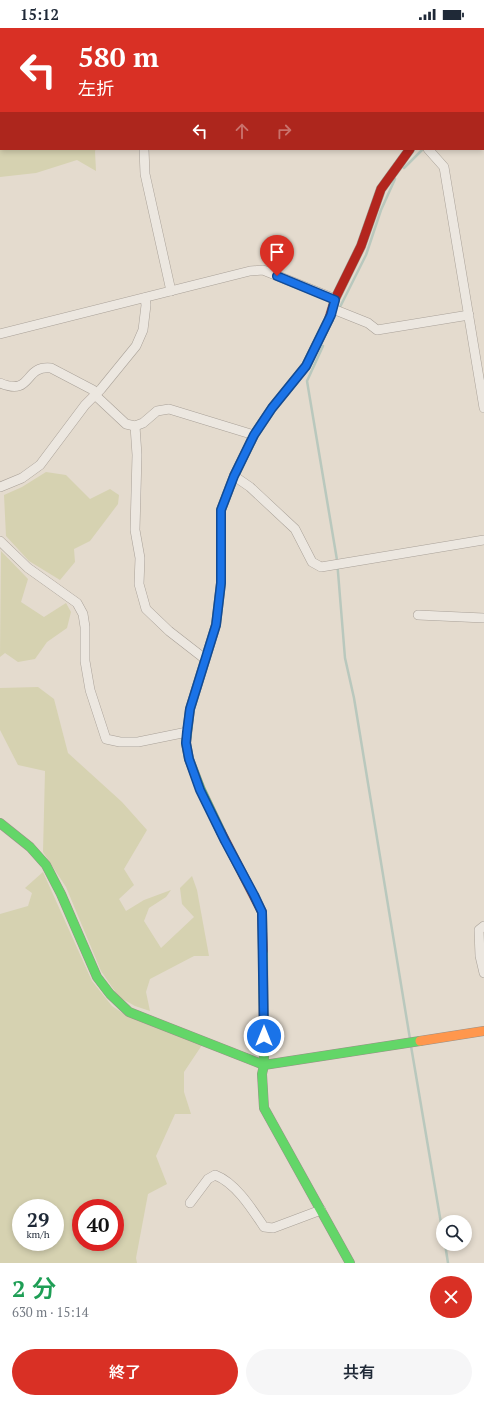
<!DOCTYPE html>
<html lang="ja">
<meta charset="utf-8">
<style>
:root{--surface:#fff;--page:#f6f6f7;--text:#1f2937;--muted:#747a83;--accent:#d93025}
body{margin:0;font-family:"PT Serif","Noto Sans JP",serif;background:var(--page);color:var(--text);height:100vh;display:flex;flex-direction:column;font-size:15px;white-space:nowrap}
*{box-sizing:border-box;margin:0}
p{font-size:13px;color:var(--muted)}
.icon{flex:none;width:22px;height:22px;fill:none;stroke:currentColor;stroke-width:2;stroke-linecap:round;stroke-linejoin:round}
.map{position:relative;height:1235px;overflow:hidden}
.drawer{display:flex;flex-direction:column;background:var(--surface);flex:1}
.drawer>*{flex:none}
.top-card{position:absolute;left:0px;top:0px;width:484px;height:122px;box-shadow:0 2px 6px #0003;background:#d93025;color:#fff;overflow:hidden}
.fabs{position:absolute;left:436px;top:1187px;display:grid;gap:8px}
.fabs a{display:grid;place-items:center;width:36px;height:36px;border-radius:50%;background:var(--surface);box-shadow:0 2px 6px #0003;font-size:20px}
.speed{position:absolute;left:12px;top:1171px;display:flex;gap:8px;font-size:20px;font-weight:700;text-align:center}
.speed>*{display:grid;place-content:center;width:52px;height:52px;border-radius:50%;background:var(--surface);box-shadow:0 2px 6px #0003;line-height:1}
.speed small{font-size:10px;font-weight:400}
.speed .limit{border:6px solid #d22;background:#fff;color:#111}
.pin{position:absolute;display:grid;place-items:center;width:34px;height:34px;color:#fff;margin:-41px -17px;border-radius:50% 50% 50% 0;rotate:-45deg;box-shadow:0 0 4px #0007}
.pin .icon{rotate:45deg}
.me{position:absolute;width:44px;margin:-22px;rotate:0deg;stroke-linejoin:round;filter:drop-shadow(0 0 3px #0008)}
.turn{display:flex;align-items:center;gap:14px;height:84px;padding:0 12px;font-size:18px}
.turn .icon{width:52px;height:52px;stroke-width:2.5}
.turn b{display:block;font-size:28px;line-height:34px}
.lanes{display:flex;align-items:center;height:38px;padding:0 12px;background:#0003;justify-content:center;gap:20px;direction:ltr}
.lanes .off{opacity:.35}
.round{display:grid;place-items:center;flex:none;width:42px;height:42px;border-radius:21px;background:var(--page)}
.head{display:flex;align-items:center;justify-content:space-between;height:68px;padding:0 12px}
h1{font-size:24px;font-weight:600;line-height:30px;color:#1e9e55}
.action{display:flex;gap:8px;margin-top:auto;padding:8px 12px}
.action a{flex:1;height:46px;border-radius:24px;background:var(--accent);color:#fff;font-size:16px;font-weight:600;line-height:46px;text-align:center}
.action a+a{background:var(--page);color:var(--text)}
.status{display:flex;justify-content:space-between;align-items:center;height:28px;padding:0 20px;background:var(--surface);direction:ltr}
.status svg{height:11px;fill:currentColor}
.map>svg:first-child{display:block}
</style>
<div class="status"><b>15:12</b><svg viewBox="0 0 49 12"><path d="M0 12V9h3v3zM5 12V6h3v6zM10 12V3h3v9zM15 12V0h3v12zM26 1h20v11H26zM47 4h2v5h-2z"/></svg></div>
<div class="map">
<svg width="484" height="1235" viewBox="0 0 484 1235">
<rect width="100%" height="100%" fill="#e4dbce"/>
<g fill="#d6d2b1" fill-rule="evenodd">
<path d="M 0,0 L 177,0 L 1,1 L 1,121 L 96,121 L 95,123 L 96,143 L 77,132 L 36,145 L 0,149 Z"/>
<path d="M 191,0 L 419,0 L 419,1 Z"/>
<path d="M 46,444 L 66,447 L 90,471 L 110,461 L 119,467 L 118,476 L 90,513 L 74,521 L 75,534 L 60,552 L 29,533 L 6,508 L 4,467 L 22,459 Z"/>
<path d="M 1,523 L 28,551 L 21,574 L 44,589 L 66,575 L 71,584 L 67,600 L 47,614 L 35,631 L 18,634 L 5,625 L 0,629 Z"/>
<path d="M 38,659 L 54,671 L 68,725 L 122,774 L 147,802 L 124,841 L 134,857 L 119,871 L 126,883 L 144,872 L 171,862 L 166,869 L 149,880 L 144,893 L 161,920 L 194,889 L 182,876 L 180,860 L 192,848 L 197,862 L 209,928 L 194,928 L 150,951 L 146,964 L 150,983 L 135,978 L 119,969 L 101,943 L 66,859 L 43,824 L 45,743 L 18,737 L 0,702 L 0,660 Z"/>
<path d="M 43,844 L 92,953 L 112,978 L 127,988 L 202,1017 L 184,1044 L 184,1064 L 191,1086 L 175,1086 L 156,1128 L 167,1156 L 148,1166 L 136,1230 L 137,1235 L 0,1235 L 0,886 L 28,878 L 32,865 L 25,860 ZM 21,1180 L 55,1180 L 55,1214 L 21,1214 ZM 81,1180 L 115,1180 L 115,1214 L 81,1214 Z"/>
</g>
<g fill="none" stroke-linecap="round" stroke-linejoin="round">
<g stroke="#b9c8bd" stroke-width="2.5">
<path d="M 483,47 L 484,46"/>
<path d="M 404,140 L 423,121"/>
<path d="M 339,281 L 366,227 L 381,182 L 395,151"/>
<path d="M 323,318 L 307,353 L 337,532 L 345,630 L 354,670 L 410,1011"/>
<path d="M 411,1018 L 443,1207"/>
<path d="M 445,1216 L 448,1235"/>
</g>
<defs>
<g id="street">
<path d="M 452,0 L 452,1"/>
<path d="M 186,1 L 186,0"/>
<path d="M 483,96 L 484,97"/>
<path d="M 144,121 L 145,146 L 171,263"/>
<path d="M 428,121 L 444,139 L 484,380"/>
<path d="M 333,281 L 368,295 L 377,302 L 469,287"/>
<path d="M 0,306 L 250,243 L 263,242 L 335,271"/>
<path d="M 0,355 C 33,369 23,337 51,340 L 93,362 L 95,367 L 126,396 L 135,398 L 143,395 L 157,383 L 169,381 L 254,407"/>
<path d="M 135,398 L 137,427 L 135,502 L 140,530 L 139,556 L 146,581 L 169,603 L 205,631"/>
<path d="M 234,448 L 250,459 L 295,501 L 312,534 L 321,539 L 484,512"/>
<path d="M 0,459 L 22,450 L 40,437 L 85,377 L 101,361 L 136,318 L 143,302 L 146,277 L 145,270"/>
<path d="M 0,513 L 28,540 L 77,575 L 83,586 L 85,599 L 85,633 L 90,662 L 106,711 L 120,714 L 138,714 L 187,704"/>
<path d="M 418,587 L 484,590"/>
<path d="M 484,898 L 479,902 L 480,928 L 484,945"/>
<path d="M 190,1175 L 208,1151 L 215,1147 C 236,1155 252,1181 264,1199 L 273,1200 L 321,1182"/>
</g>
<g id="fast">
<path d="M 0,795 L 30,819 L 46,837 L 61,866 L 97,949 L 110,966 L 129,984 L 264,1037 L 420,1013"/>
<path d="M 221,804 L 201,762 L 189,731 L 186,715 L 190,681 L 216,597 L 221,555 L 221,482 L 234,448 L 254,407 L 272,380 L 306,338 L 329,291"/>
<path d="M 263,923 L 264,1037 L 262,1046 L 264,1080 L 350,1235"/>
</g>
<path id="slow" d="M 420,1013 L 484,1003"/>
<g id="jam">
<path d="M 329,291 L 335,271 L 361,218 L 381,161 L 410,121"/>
<path d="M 221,804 L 262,884 L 263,923"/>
</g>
</defs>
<use href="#street" stroke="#a9a198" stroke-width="10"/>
<use href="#fast" stroke="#999087" stroke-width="10"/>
<use href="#slow" stroke="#999087" stroke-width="10"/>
<use href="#jam" stroke="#999087" stroke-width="10"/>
<use href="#street" stroke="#ece7e0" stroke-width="9"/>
<use href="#fast" stroke="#63d668" stroke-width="9"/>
<use href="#slow" stroke="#ff974d" stroke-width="9"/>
<use href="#jam" stroke="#b3261e" stroke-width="9"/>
</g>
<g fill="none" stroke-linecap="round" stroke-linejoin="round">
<defs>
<path id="route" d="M 264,1008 L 262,884 L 254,867 L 225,813 L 200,762 L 189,731 L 186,715 L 187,704 L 190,681 L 216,597 L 221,555 L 221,482 L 234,448 L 254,407 L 272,380 L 306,338 L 331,287 L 335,272 L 277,248"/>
</defs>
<use href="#route" stroke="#114b97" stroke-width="10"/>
<use href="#route" stroke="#1a73e8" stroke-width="7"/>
</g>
</svg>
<div class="fabs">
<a><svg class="icon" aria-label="search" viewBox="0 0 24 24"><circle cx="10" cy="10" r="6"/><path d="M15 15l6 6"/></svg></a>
</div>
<div class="speed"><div>29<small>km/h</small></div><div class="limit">40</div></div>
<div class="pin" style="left:277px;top:248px;background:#d93025"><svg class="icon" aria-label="arrive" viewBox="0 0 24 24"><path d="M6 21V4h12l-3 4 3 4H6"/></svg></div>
<svg class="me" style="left:264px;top:1008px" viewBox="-20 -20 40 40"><circle r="17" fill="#1a73e8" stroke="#fff" stroke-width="3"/><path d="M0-11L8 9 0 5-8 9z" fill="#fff"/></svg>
<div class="top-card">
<div class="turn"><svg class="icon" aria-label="left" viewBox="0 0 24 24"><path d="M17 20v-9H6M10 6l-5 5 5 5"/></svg><div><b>580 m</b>左折</div></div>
<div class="lanes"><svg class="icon" aria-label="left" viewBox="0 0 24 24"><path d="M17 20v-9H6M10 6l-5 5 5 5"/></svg><svg class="icon off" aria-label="ahead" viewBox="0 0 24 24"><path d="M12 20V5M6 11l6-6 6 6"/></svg><svg class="icon off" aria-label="right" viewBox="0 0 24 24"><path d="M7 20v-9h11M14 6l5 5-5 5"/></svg></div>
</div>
</div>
<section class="drawer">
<div class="head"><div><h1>2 分</h1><p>630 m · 15:14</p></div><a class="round" style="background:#d93025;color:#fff"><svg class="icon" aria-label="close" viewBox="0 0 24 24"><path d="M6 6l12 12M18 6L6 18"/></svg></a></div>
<div class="action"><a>終了</a><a>共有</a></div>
</section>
